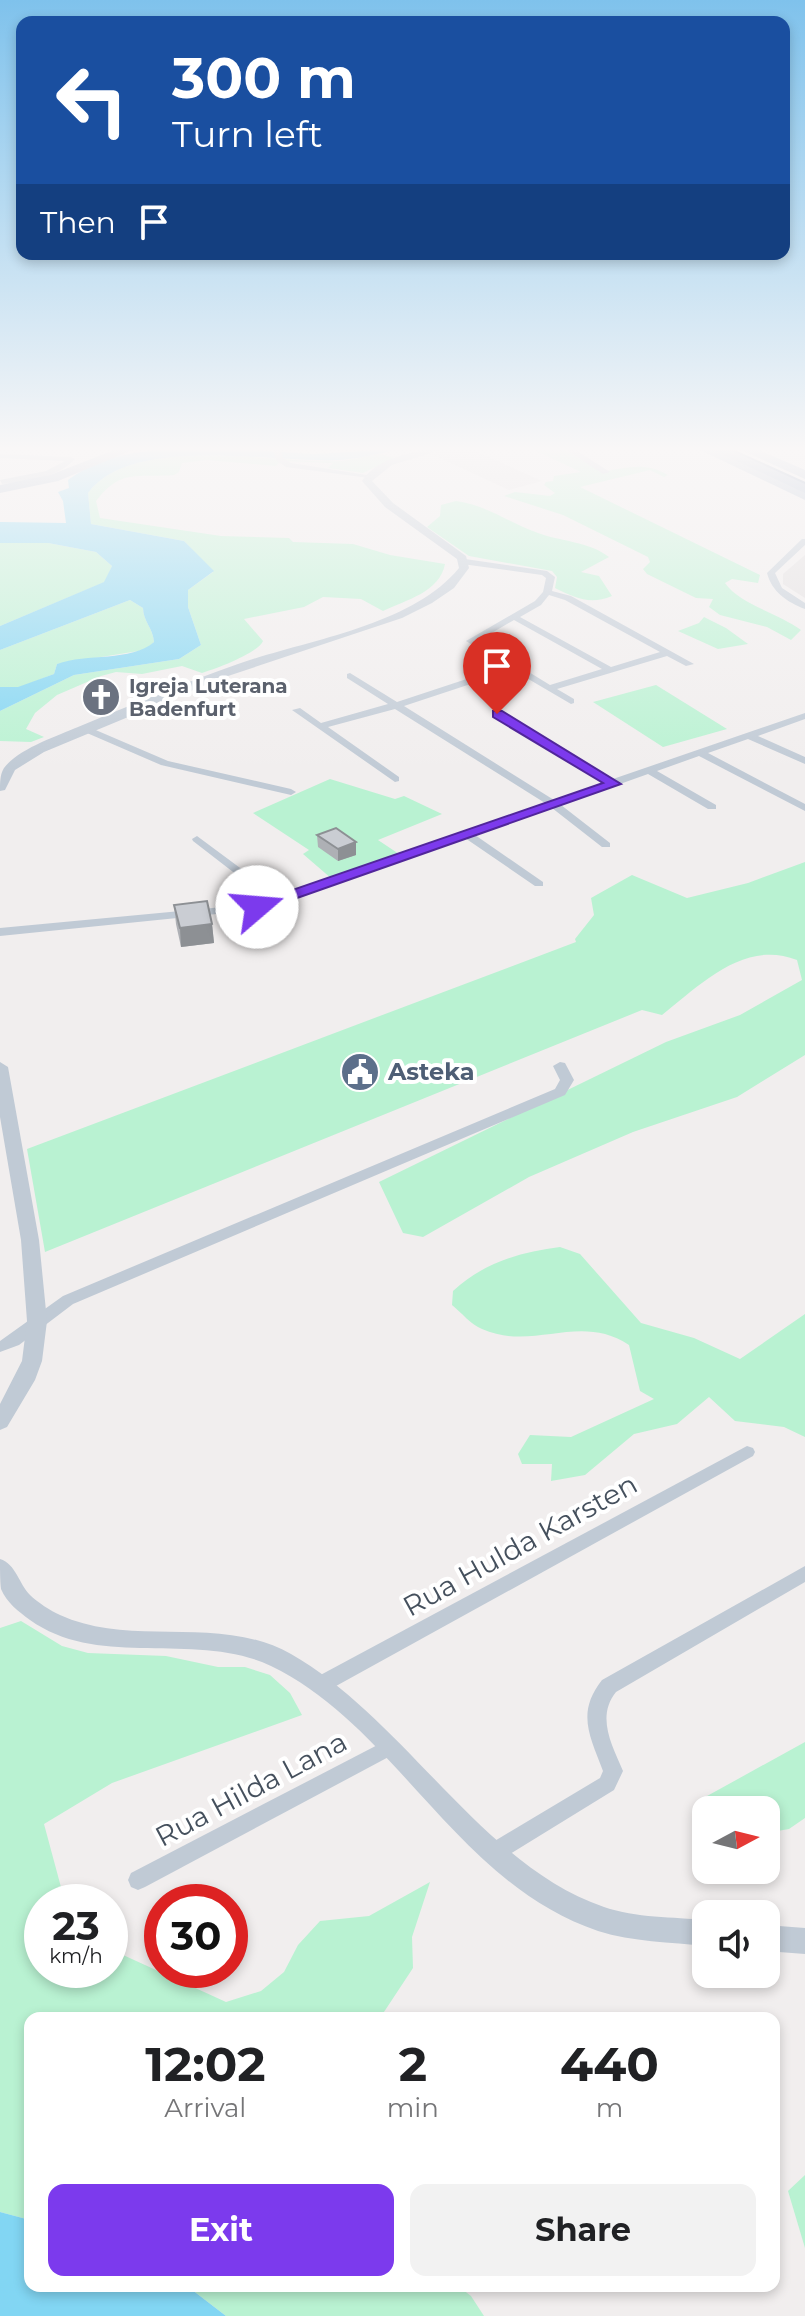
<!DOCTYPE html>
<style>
:root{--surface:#fff;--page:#f2f2f2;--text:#202124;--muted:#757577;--accent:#7c3aed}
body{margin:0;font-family:Montserrat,sans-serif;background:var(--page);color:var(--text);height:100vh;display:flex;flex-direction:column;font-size:30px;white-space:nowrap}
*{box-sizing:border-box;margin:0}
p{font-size:26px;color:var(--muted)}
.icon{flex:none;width:44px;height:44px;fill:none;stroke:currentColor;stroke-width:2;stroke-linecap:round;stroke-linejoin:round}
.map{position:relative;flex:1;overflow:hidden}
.drawer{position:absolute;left:24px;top:2012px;width:756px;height:280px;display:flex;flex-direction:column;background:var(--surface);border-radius:16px;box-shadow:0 4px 12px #0003}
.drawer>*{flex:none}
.top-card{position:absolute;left:16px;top:16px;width:774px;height:244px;border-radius:16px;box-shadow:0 4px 12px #0003;background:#1a4fa0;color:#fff;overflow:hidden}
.needle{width:52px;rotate:83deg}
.buttons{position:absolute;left:692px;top:1796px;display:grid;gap:16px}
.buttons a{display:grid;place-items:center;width:88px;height:88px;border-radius:16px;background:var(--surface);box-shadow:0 4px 12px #0003;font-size:40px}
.speed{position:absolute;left:24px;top:1884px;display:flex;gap:16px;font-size:40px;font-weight:700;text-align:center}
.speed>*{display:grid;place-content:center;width:104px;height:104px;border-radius:50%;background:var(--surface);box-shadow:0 4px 12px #0003;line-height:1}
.speed small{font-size:20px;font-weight:400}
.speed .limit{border:12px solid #d22;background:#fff;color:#111}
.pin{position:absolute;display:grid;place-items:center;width:68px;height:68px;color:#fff;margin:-82px -34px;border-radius:50% 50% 50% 0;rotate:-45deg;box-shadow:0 0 8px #0007}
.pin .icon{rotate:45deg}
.me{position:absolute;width:88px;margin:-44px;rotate:72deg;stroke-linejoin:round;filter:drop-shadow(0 0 6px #0008)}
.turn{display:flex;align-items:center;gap:28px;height:168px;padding:0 24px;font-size:36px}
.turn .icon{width:104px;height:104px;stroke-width:2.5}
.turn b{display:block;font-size:56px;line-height:68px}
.then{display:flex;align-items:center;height:76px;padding:0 24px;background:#0003;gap:16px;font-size:30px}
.eta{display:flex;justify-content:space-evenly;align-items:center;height:136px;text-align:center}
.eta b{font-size:48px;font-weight:700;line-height:56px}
.button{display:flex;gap:16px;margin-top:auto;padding:16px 24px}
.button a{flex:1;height:92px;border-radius:16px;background:var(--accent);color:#fff;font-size:32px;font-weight:700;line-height:92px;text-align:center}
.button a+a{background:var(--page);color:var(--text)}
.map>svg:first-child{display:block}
</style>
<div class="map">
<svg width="805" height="2316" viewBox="0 0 805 2316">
<rect width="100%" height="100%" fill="#f1eeee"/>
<g fill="#e2dfe0">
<path d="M 448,449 L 471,449 L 542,481 L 509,490 L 431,454 Z"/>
<path d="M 805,555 L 805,598 L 783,584 L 783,574 Z"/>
</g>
<g fill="#b9f2d2">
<path d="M 532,449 L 563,449 L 603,472 C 626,467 647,462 668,475 L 664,477 L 650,470 L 580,487 L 760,575 L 758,583 L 732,579 L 725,583 C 739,604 780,614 801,630 L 791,640 L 767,627 L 720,615 L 709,607 L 713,599 L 696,598 L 647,574 L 643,569 L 650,562 L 648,557 L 563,515 L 504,496 L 515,492 L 550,496 L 555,493 L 544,485 L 546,482 L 553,481 L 554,476 L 581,472 Z"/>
<path d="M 381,454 L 394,458 L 363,473 L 328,468 L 333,463 L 280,461 L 276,466 L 206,460 L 182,463 L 179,472 L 174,475 C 137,478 121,468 96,501 L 100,518 L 221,536 L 289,538 L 293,542 L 353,544 L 390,555 L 445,564 C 440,592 406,600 383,611 L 361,599 L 323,597 L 304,607 L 244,619 L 263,641 C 258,653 216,669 202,673 L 182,666 L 142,674 L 116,672 L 101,676 L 57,695 L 35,713 L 26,729 L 44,737 L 31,742 L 0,741 L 0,711 L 74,675 L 179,659 L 201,645 L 188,607 L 188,590 L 213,572 L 184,541 L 91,524 L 88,493 C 133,433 277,464 339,461 C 352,460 367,456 381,454 Z"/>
<path d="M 456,501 C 487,505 509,523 538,533 C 562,542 588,541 609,557 L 581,572 L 599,576 L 612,596 C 590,605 575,598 555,588 L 557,577 L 552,571 L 469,556 L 427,527 L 440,516 L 441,505 Z"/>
<path d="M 0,543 L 48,543 L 96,552 L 112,566 L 105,582 L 0,626 Z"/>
<path d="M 130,600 L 143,608 C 143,621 153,628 154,642 L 145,650 L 57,664 L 54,674 L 18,688 L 0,687 L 0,650 Z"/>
<path d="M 704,617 L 726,628 L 748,644 L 718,649 L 678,631 L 699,623 Z"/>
<path d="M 656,685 L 727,729 L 663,747 L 593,702 Z"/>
<path d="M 330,779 L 395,799 L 404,796 L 442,814 L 378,840 L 399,854 L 332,879 L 303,854 L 309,850 L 253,813 Z"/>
<path d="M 805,862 L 805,1055 L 737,1097 L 633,1132 L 529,1177 L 423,1237 L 403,1233 L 379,1182 L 666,1042 L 740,1015 L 802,980 L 797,960 C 744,939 700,985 662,1015 L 642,1010 L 45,1252 L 27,1149 L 576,942 L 575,939 L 594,915 L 591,898 L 632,875 L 687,898 L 748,883 Z"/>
<path d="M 560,1247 L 580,1254 L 641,1323 L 694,1338 L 740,1359 L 805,1314 L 805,1437 L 784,1427 L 735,1421 L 709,1397 L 677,1424 L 634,1434 L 585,1475 L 551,1481 L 552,1464 L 522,1464 L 518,1454 L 530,1435 L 571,1437 L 654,1399 L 640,1391 L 629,1345 C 579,1312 534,1352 482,1329 C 471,1325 461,1312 452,1305 L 453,1291 C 483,1263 520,1252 560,1247 Z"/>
<path d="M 21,1621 L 62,1646 L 88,1653 L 166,1656 L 218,1667 L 245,1667 L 270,1675 L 290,1693 L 302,1715 L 112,1783 L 44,1824 L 65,1902 L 42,1902 L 42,1970 L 110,1970 L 110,1949 L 226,2002 L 261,1991 L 284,1972 L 298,1945 L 320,1921 L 369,1916 L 430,1882 L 412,1937 L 413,1968 L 380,2018 L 30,2018 L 30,2220 L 0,2212 L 0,1628 Z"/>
<path d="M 805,1742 L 805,1818 L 789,1829 L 766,1833 L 766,1810 L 706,1810 L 706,1827 L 703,1826 L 698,1801 Z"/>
<path d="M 805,2175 L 805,2248 L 788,2191 Z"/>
<path d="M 187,2286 L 458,2286 L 471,2296 L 484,2316 L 226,2316 Z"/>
</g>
<g fill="#82d6f3">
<path d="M 235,449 L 314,454 L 398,449 C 379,454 357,459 337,460 C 272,463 131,434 88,493 L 91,524 L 184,541 L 214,571 L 188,590 L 188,607 L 201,645 L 179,659 L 74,675 L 0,711 L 0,687 L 18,687 L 54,674 L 57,664 C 87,653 131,662 154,642 C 153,628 143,621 143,608 L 130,600 L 0,650 L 0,626 L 104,582 L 112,566 L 96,552 L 48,543 L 0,543 L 0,522 L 66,523 L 63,501 L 58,492 L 69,488 L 68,480 C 117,444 178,449 235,449 Z"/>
<path d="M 0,2212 L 30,2220 L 30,2286 L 187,2286 L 226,2316 L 0,2316 Z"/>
</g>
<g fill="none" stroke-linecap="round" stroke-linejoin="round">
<defs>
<path id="trunk" d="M 711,449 L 728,449 L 805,484 L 805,493 Z"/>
</defs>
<use href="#trunk" stroke="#6d88ad" stroke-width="4"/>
<g fill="#c0cad5" fill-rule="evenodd">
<path d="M 272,449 L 280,449 L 283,458 L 291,463 L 373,476 L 369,478 L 286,467 L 277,461 Z"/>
<path d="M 565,449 L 574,449 L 610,472 L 603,474 Z"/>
<path d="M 0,454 L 71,457 L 75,459 C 56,479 27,481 2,484 L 0,480 L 46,471 L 65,461 L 0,458 Z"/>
<path d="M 802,539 L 805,539 L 805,545 L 775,573 L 782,588 L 805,603 L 805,609 C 787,602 772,592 767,573 Z"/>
<path d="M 465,559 L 547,571 L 555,577 L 552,591 L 571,596 L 694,664 L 686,666 L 667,656 L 557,689 L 574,699 L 574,703 L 571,704 L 513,670 L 404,706 L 554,800 L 604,783 L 494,716 L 494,712 L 500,712 L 613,779 L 805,713 L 805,719 L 758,736 L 805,757 L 805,764 L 748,739 L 708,753 L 805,804 L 805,811 L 699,756 L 657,771 L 716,805 L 716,809 L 708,809 L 648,774 L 561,805 L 610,843 L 610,847 L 602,847 L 552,808 L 475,835 L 543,882 L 543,886 L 535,886 L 465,838 L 257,910 L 0,936 L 0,928 L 255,904 L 268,899 L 193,841 L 192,839 L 197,836 L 278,896 L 545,803 L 395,709 L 328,727 L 399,777 L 399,781 L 395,782 L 292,710 L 300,708 L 321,723 L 388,704 L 347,678 L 347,674 L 350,673 L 397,702 L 506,666 L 466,641 L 535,601 L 543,592 L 546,578 L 542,575 L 462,564 L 461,562 ZM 549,595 L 565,600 L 660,652 L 611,667 L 520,617 L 541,605 ZM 514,620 L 602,669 L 550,685 L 478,641 Z"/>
<path d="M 84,725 L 168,761 L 291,789 L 296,792 L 291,795 L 161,765 L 80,730 L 79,728 Z"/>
<path d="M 560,1062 L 565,1063 L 574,1080 L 565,1095 L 73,1304 L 19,1345 L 0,1352 L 0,1341 L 63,1296 L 555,1089 L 560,1080 L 553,1066 Z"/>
<path d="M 747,1446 L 753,1448 L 755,1452 L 753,1456 L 327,1691 L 320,1693 L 313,1691 L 311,1685 L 313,1679 Z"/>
<path d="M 805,1566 L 805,1582 L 616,1692 C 596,1717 612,1745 623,1771 L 614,1790 L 502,1859 L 495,1861 L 488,1859 L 485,1852 L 488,1845 L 600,1778 L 603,1771 C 590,1736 576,1713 602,1680 Z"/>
<path d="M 389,1739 L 396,1741 L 399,1747 L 396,1753 L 145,1887 L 138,1890 L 131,1887 L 128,1880 L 131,1873 Z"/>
</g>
<g fill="#c0cad5" fill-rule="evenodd">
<path d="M 427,449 L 444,449 L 392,465 L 372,481 L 393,503 L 466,556 L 469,568 L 454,588 L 432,603 L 402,618 L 222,678 L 44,752 L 15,770 L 5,790 L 0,791 C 0,783 0,774 4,768 C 18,749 57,736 78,727 C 131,705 184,683 238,664 C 306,640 412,626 459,568 L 457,559 L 385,507 L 362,481 C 377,459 402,455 427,449 Z"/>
<path d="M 0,1062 L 8,1067 L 39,1240 L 47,1321 L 42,1361 L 35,1380 L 7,1427 L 0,1430 L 0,1404 L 22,1361 L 27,1321 L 21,1240 L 0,1117 Z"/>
<path d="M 0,1559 C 16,1564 19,1584 30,1595 C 37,1602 51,1611 60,1615 C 132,1648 221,1614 291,1654 C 406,1720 482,1866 604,1907 C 636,1918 673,1917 706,1920 L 706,1946 C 670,1942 633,1942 598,1931 C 456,1883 397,1727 271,1666 C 196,1630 100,1670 30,1620 C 18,1611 7,1603 1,1589 C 0,1581 0,1568 0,1559 Z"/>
<path d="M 766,1925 L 805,1928 L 805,1954 L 766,1951 Z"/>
</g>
<g fill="#abbcd0" fill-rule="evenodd">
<path d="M 117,449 L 135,449 L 58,481 L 0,493 L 0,485 L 50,475 Z"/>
<path d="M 698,449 L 715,449 L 805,491 L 805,500 Z"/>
<path d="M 739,449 L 756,449 L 805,470 L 805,479 Z"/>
</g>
<use href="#trunk" fill="#96acc8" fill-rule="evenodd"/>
</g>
<g fill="#aeb0b5">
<path d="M 317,835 L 356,855 L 338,861 L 318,847 Z"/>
<path d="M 174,905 L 212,924 L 214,943 L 181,947 L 176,924 Z"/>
</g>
<g fill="#8d9094">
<path d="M 356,842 L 356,855 L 338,861 L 338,849 Z"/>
<path d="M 212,924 L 214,943 L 181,947 L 180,928 Z"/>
</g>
<g fill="#cacdd3" stroke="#8d9094" stroke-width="2">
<path d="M 336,828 L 356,842 L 338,849 L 317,835 Z"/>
<path d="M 207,901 L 212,924 L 180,928 L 174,905 Z"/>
</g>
<linearGradient id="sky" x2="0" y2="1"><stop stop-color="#7fc2ec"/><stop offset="0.58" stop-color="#f9f7f7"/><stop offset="1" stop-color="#f9f7f7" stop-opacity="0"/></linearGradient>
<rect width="805" height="774" fill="url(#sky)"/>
<path fill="#7c3aed" stroke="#51269a" stroke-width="2" d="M 493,711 L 502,711 L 621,784 L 263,910 L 252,910 L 252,904 L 603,783 L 493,717 Z"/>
<defs>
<symbol id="church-disc" viewBox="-11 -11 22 22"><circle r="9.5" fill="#6b7280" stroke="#fff"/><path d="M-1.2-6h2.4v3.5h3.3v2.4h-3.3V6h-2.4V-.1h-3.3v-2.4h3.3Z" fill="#fff"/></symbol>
<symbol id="civic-disc" viewBox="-11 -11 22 22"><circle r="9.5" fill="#5c6f8a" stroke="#fff"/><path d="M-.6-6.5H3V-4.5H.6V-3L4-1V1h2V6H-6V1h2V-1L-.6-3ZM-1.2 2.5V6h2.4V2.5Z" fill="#fff"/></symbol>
</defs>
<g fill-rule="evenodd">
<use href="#church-disc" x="79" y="675" width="44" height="44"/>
<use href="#civic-disc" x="338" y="1050" width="44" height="44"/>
</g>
<g text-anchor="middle" stroke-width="8" stroke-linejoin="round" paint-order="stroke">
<g font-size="20" font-weight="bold" fill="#5b616d" stroke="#fff" text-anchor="start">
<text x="129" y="693">Igreja Luterana<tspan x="129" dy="23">Badenfurt</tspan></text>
</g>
<g font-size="24" font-weight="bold" fill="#4e5e75" stroke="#fff" text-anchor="start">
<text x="388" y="1080">Asteka</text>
</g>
<g font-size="28" fill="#45505d" stroke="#fff">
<text transform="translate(520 1545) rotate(-29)" y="10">Rua Hulda Karsten</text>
<text transform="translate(251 1789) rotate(-28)" y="10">Rua Hilda Lana</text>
</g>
</g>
</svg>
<div class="buttons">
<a><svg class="needle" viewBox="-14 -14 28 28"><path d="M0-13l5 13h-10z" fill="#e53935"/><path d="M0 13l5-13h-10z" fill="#757577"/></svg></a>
<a><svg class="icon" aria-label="sound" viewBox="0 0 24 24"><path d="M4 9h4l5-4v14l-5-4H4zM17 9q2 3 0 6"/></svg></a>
</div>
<div class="speed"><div>23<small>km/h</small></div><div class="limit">30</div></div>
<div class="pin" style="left:497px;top:714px;background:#d93025"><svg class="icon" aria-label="arrive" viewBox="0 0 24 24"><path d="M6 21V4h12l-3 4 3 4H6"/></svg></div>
<svg class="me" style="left:257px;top:907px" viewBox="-20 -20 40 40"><circle r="19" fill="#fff"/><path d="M0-13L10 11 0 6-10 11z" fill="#7c3aed"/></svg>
<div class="top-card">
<div class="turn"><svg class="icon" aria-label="left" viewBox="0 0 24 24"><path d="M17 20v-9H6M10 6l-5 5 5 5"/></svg><div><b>300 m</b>Turn left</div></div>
<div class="then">Then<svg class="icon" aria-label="arrive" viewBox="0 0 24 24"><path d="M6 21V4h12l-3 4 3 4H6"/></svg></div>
</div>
<section class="drawer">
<div class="eta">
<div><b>12:02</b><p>Arrival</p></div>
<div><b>2</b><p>min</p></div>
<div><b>440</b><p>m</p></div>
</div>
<div class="button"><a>Exit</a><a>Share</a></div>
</section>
</div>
